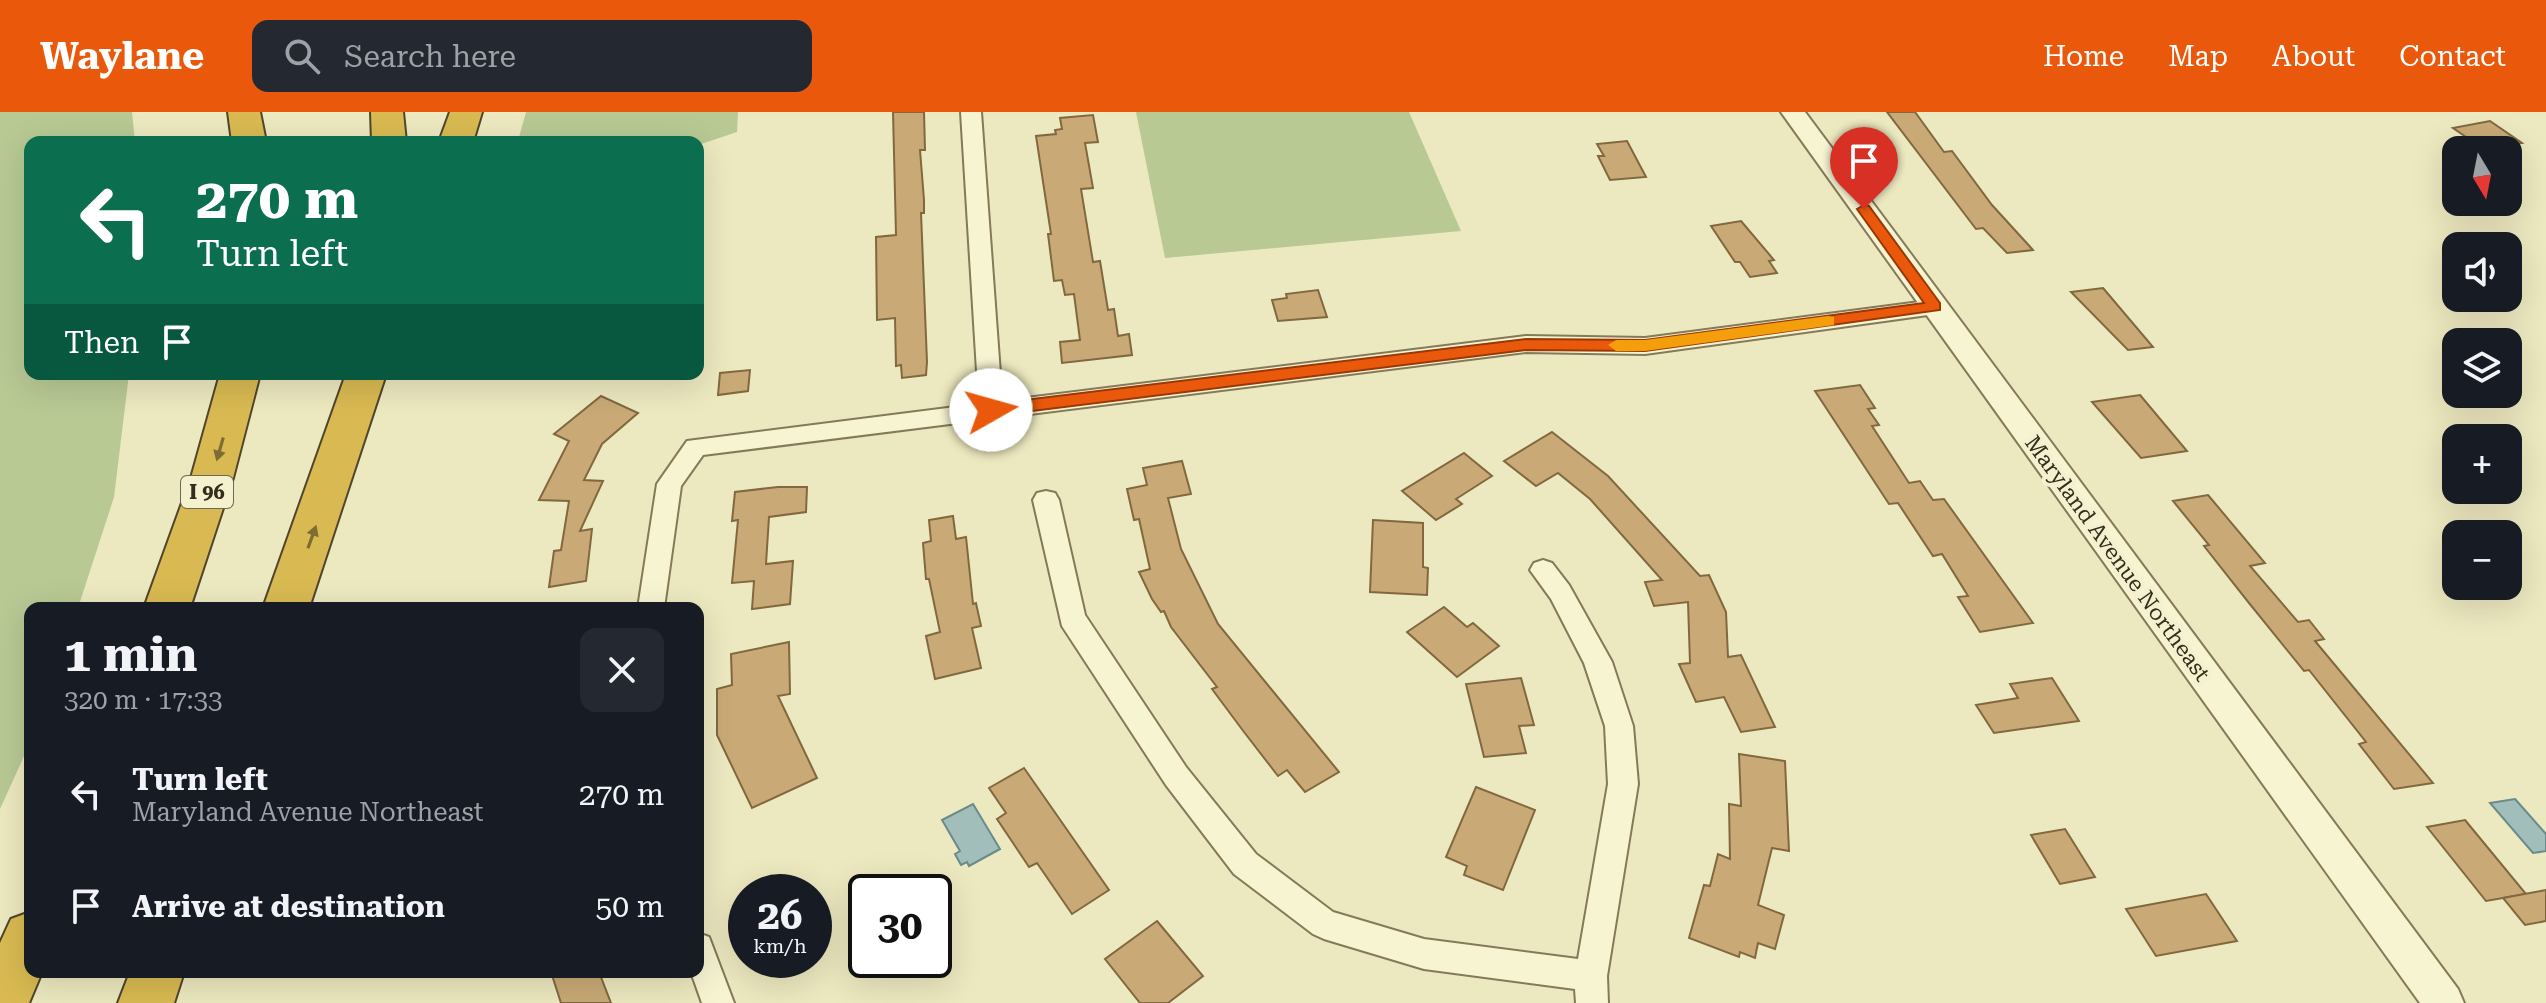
<!DOCTYPE html>
<meta charset="utf-8">
<style>
:root{--surface:#171b24;--page:#242831;--text:#f1f3f6;--muted:#9ea1a6;--accent:#ea580c}
body{margin:0;font-family:"Roboto Serif",serif;background:var(--page);color:var(--text);height:100vh;display:flex;flex-direction:column;font-size:30px;white-space:nowrap}
*{box-sizing:border-box;margin:0}
p{font-size:26px;color:var(--muted)}
.icon{flex:none;width:44px;height:44px;fill:none;stroke:currentColor;stroke-width:2;stroke-linecap:round;stroke-linejoin:round}
.map{position:relative;flex:1;overflow:hidden}
.details{position:absolute;left:24px;top:490px;width:680px;height:376px;display:flex;flex-direction:column;background:var(--surface);border-radius:16px;box-shadow:0 8px 32px #0002}
.details>*{flex:none}
.banner{position:absolute;left:24px;top:24px;width:680px;height:244px;border-radius:16px;box-shadow:0 8px 32px #0002;background:#0b6e4f;color:#fff;overflow:hidden}
.needle{width:52px;rotate:170deg}
.tools{position:absolute;left:2442px;top:24px;display:grid;gap:16px}
.tools a{display:grid;place-items:center;width:80px;height:80px;border-radius:16px;background:var(--surface);box-shadow:0 8px 32px #0002;font-size:40px}
.speed{position:absolute;left:728px;top:762px;display:flex;gap:16px;font-size:40px;font-weight:700;text-align:center}
.speed>*{display:grid;place-content:center;width:104px;height:104px;border-radius:50%;background:var(--surface);box-shadow:0 8px 32px #0002;line-height:1}
.speed small{font-size:20px;font-weight:400}
.speed .limit{border:4px solid #111;border-radius:12px;background:#fff;color:#111}
.pin{position:absolute;display:grid;place-items:center;width:68px;height:68px;color:#fff;margin:-82px -34px;border-radius:50% 50% 50% 0;rotate:-45deg;box-shadow:0 0 8px #0007}
.pin .icon{rotate:45deg}
.me{position:absolute;width:88px;margin:-44px;rotate:83deg;stroke-linejoin:round;filter:drop-shadow(0 0 6px #0008)}
.turn{display:flex;align-items:center;gap:28px;height:168px;padding:0 40px;font-size:36px}
.turn .icon{width:104px;height:104px;stroke-width:2.5}
.turn b{display:block;font-size:56px;line-height:68px}
.then{display:flex;align-items:center;height:76px;padding:0 40px;background:#0003;gap:16px;font-size:30px}
.round{display:grid;place-items:center;flex:none;width:84px;height:84px;border-radius:16px;background:var(--page)}
.headline{display:flex;align-items:center;justify-content:space-between;height:136px;padding:0 40px}
h1{font-size:48px;font-weight:700;line-height:60px}
ul{padding:0;list-style:none}
li{display:flex;align-items:center;gap:24px;height:112px;padding:0 40px}
li div{flex:1}
li b{display:block;font-size:30px}
li em{font-style:normal}
header{display:flex;align-items:center;gap:48px;box-sizing:border-box;height:112px;padding:0 40px;background:var(--accent);color:#fff}
header strong{font-size:38px}
nav{display:flex;gap:44px;margin-inline-start:auto;font-size:28px}
.search{width:560px;height:72px;background:var(--page);display:flex;align-items:center;gap:20px;box-sizing:border-box;padding:0 28px;border-radius:16px;color:var(--muted);font-size:30px}
.map>svg:first-child{display:block}
</style>
<header>
<strong>Waylane</strong>
<div class="search"><svg class="icon" aria-label="search" viewBox="0 0 24 24"><circle cx="10" cy="10" r="6"/><path d="M15 15l6 6"/></svg>Search here</div>
<nav><a>Home</a><a>Map</a><a>About</a><a>Contact</a></nav>
</header>
<div class="map">
<svg width="2546" height="891" viewBox="0 0 2546 891">
<rect width="100%" height="100%" fill="#ece8bf"/>
<g fill="#b8c994">
<path d="M 0,0 L 132,0 L 135,30 L 30,30 L 30,262 L 129,262 L 114,385 L 78,496 L 30,496 L 30,631 L 0,697 Z"/>
<path d="M 526,0 L 738,0 L 737,20 L 698,33 L 698,30 L 518,29 Z"/>
<path d="M 1136,0 L 1409,0 L 1461,119 L 1165,146 Z"/>
</g>
<g fill="#a2bebb" stroke="#6a8b8a" stroke-width="2">
<path d="M 2515,687 L 2546,722 L 2546,739 L 2533,741 L 2490,691 Z"/>
<path d="M 973,692 L 1000,737 L 969,754 L 967,750 L 961,753 L 955,742 L 960,739 L 942,708 Z"/>
</g>
<g fill="#c9aa76" stroke="#82683f" stroke-width="2">
<path d="M 893,0 L 924,0 L 925,38 L 920,38 L 924,88 L 924,101 L 921,101 L 927,250 L 926,263 L 902,266 L 901,253 L 896,254 L 895,206 L 877,208 L 876,125 L 896,123 Z"/>
<path d="M 1887,0 L 1915,0 L 1944,40 L 1952,39 L 1992,93 L 2033,138 L 2007,141 L 1983,116 L 1976,117 Z"/>
<path d="M 1093,3 L 1098,30 L 1085,31 L 1093,76 L 1081,77 L 1093,150 L 1100,149 L 1108,198 L 1114,197 L 1118,224 L 1129,222 L 1132,243 L 1062,251 L 1060,230 L 1080,228 L 1074,182 L 1065,183 L 1062,168 L 1054,169 L 1048,122 L 1051,122 L 1036,24 L 1056,22 L 1055,18 L 1062,17 L 1060,6 Z"/>
<path d="M 2490,9 L 2522,31 L 2485,38 L 2453,16 Z"/>
<path d="M 1627,29 L 1646,65 L 1610,68 L 1598,44 L 1604,44 L 1597,32 Z"/>
<path d="M 1741,109 L 1774,148 L 1769,149 L 1777,161 L 1750,165 L 1740,150 L 1735,150 L 1711,114 Z"/>
<path d="M 2103,176 L 2153,235 L 2128,238 L 2071,180 Z"/>
<path d="M 1318,178 L 1327,205 L 1278,209 L 1272,188 L 1287,186 L 1286,182 Z"/>
<path d="M 750,258 L 748,279 L 718,283 L 720,261 Z"/>
<path d="M 1860,273 L 1875,296 L 1868,297 L 1879,313 L 1872,314 L 1909,371 L 1920,369 L 1933,388 L 1944,387 L 2033,511 L 1980,520 L 1958,485 L 1968,484 L 1942,442 L 1933,444 L 1898,391 L 1889,392 L 1815,279 Z"/>
<path d="M 2140,283 L 2187,339 L 2141,346 L 2092,290 Z"/>
<path d="M 601,284 L 638,301 L 602,332 L 584,368 L 603,369 L 580,419 L 592,417 L 586,469 L 549,475 L 554,439 L 561,438 L 569,389 L 539,388 L 569,329 L 554,322 Z"/>
<path d="M 1552,320 L 1608,364 L 1700,464 L 1709,463 L 1726,500 L 1728,545 L 1741,543 L 1775,615 L 1741,620 L 1724,585 L 1696,590 L 1679,552 L 1690,551 L 1688,490 L 1654,494 L 1645,470 L 1662,468 L 1590,387 L 1558,361 L 1536,374 L 1504,349 Z"/>
<path d="M 1464,341 L 1492,364 L 1456,387 L 1462,392 L 1436,408 L 1402,379 Z"/>
<path d="M 1182,349 L 1191,382 L 1168,386 L 1181,437 L 1218,512 L 1339,660 L 1305,680 L 1287,658 L 1278,664 L 1244,620 L 1212,577 L 1217,575 L 1171,515 L 1164,499 L 1161,500 L 1152,487 L 1139,460 L 1150,457 L 1139,407 L 1134,408 L 1127,377 L 1147,373 L 1143,356 Z"/>
<path d="M 778,375 L 807,375 L 806,400 L 769,405 L 766,452 L 793,449 L 790,492 L 752,497 L 754,469 L 732,471 L 738,408 L 732,409 L 735,380 Z"/>
<path d="M 2208,383 L 2265,451 L 2250,454 L 2298,510 L 2309,508 L 2324,527 L 2315,529 L 2433,671 L 2394,677 L 2359,632 L 2366,630 L 2309,558 L 2304,559 L 2249,491 L 2204,434 L 2209,433 L 2173,389 Z"/>
<path d="M 953,404 L 956,427 L 966,425 L 973,492 L 976,491 L 981,514 L 972,516 L 981,556 L 935,567 L 926,524 L 940,520 L 929,467 L 926,467 L 923,431 L 931,429 L 929,408 Z"/>
<path d="M 1373,408 L 1423,411 L 1423,455 L 1428,456 L 1427,483 L 1370,480 Z"/>
<path d="M 1444,495 L 1467,515 L 1473,511 L 1499,534 L 1457,565 L 1407,520 Z"/>
<path d="M 789,530 L 790,582 L 778,584 L 817,666 L 752,696 L 717,623 L 717,577 L 732,573 L 731,542 Z"/>
<path d="M 1521,566 L 1534,613 L 1519,614 L 1526,641 L 1484,645 L 1466,572 Z"/>
<path d="M 2052,566 L 2079,609 L 1994,621 L 1976,593 L 2018,586 L 2010,572 Z"/>
<path d="M 1739,642 L 1785,649 L 1789,739 L 1772,736 L 1758,793 L 1784,803 L 1775,837 L 1758,831 L 1755,846 L 1740,840 L 1739,845 L 1689,826 L 1704,773 L 1710,774 L 1718,742 L 1730,747 L 1729,692 L 1741,694 Z"/>
<path d="M 1024,656 L 1109,778 L 1072,802 L 1037,751 L 1029,755 L 997,707 L 1006,701 L 989,676 Z"/>
<path d="M 1476,675 L 1535,698 L 1503,778 L 1464,763 L 1467,754 L 1446,745 Z"/>
<path d="M 2465,708 L 2526,782 L 2486,789 L 2427,715 Z"/>
<path d="M 2065,717 L 2095,765 L 2060,772 L 2031,723 Z"/>
<path d="M 2546,778 L 2546,809 L 2525,813 L 2503,786 Z"/>
<path d="M 2206,782 L 2237,829 L 2156,844 L 2126,797 Z"/>
<path d="M 1157,809 L 1203,864 L 1168,891 L 1140,891 L 1105,847 Z"/>
<path d="M 551,860 L 599,860 L 611,891 L 561,891 Z"/>
</g>
<g fill="none" stroke-linecap="round" stroke-linejoin="round">
<defs>
<g id="minor">
<path d="M 961,0 L 981,0 L 1002,289 L 1526,224 L 1645,226 L 1935,188 L 1943,190 L 1946,195 L 1943,200 L 1935,202 L 1645,242 L 1526,240 L 703,343 L 681,374 L 664,496 L 638,496 L 657,372 L 687,329 L 979,292 Z"/>
<path d="M 1046,379 L 1055,381 L 1059,388 L 1085,503 L 1186,655 L 1256,742 L 1333,800 L 1424,827 L 1578,847 L 1608,672 L 1605,614 L 1584,551 L 1551,487 L 1530,458 L 1534,451 L 1543,448 L 1552,451 L 1569,473 L 1612,550 L 1633,614 L 1638,672 L 1607,864 L 1608,891 L 1576,891 L 1575,877 L 1424,857 L 1324,827 L 1313,822 L 1234,762 L 1166,673 L 1062,514 L 1033,388 L 1037,381 Z"/>
<path d="M 698,821 L 709,825 L 734,891 L 702,891 L 691,860 L 698,860 Z"/>
</g>
<path id="tertiary" d="M 1781,0 L 1805,0 L 2458,877 L 2464,891 L 2420,891 Z"/>
<g id="motorway">
<path d="M 228,0 L 260,0 L 266,30 L 232,30 Z"/>
<path d="M 371,0 L 403,0 L 406,30 L 372,30 Z"/>
<path d="M 450,0 L 482,0 L 473,30 L 439,30 Z"/>
<path d="M 220,262 L 260,262 L 233,366 L 190,496 L 144,496 L 191,366 Z"/>
<path d="M 346,262 L 386,262 L 309,496 L 263,496 Z"/>
<path d="M 30,800 L 30,860 L 42,860 L 29,891 L 0,891 L 0,831 L 11,807 Z"/>
<path d="M 130,860 L 184,860 L 174,891 L 118,891 Z"/>
</g>
</defs>
<use href="#minor" stroke="#847958" stroke-width="4"/>
<use href="#tertiary" stroke="#847958" stroke-width="4"/>
<use href="#motorway" stroke="#51452d" stroke-width="4"/>
<use href="#minor" fill="#f7f4d2" fill-rule="evenodd"/>
<use href="#tertiary" fill="#f7f4d2" fill-rule="evenodd"/>
<use href="#motorway" fill="#d9ba52" fill-rule="evenodd"/>
</g>
<defs><path id="oneway-solid" d="M-6-.8H1V-3.2L6.5 0L1 3.2V.8H-6Z" transform="scale(2)"/></defs>
<g fill="#7e6c34">
<use href="#oneway-solid" transform="translate(220 337) rotate(106)"/>
<use href="#oneway-solid" transform="translate(312 425) rotate(-70)"/>
</g>
<path fill="#ea580c" stroke="#983908" stroke-width="2" d="M 1864,93 L 1869,94 L 1940,191 L 1940,198 L 1645,239 L 1526,238 L 991,304 L 983,298 L 991,292 L 1526,227 L 1645,228 L 1924,191 L 1857,97 Z"/>
<path fill="#f59e0b" d="M 1828,204 L 1834,205 L 1834,213 L 1645,239 L 1616,239 L 1608,233 L 1616,228 L 1645,228 Z"/>
<g text-anchor="middle" stroke-width="8" stroke-linejoin="round" paint-order="stroke">
<rect fill="#f4f1cf" stroke="#6e6852" stroke-width="2" x="181" y="364" width="52" height="32" rx="6"/>
<g font-size="20" font-weight="bold" fill="#342d1c">
<text x="207" y="387">I 96</text>
</g>
<g font-size="22" fill="#342d1c" stroke="#f4f1cf">
<text transform="translate(2118 446) rotate(54)" y="8">Maryland Avenue Northeast</text>
</g>
</g>
</svg>
<div class="tools">
<a><svg class="needle" viewBox="-14 -14 28 28"><path d="M0-13l5 13h-10z" fill="#e53935"/><path d="M0 13l5-13h-10z" fill="#9ea1a6"/></svg></a>
<a><svg class="icon" aria-label="sound" viewBox="0 0 24 24"><path d="M4 9h4l5-4v14l-5-4H4zM17 9q2 3 0 6"/></svg></a>
<a><svg class="icon" aria-label="layers" viewBox="0 0 24 24"><path d="M12 4l9 5-9 5-9-5zM3 14l9 5 9-5"/></svg></a>
<a>+</a>
<a>−</a>
</div>
<div class="speed"><div>26<small>km/h</small></div><div class="limit">30</div></div>
<div class="pin" style="left:1864px;top:97px;background:#d93025"><svg class="icon" aria-label="arrive" viewBox="0 0 24 24"><path d="M6 21V4h12l-3 4 3 4H6"/></svg></div>
<svg class="me" style="left:991px;top:298px" viewBox="-20 -20 40 40"><circle r="19" fill="#fff"/><path d="M0-13L10 11 0 6-10 11z" fill="#ea580c"/></svg>
<div class="banner">
<div class="turn"><svg class="icon" aria-label="left" viewBox="0 0 24 24"><path d="M17 20v-9H6M10 6l-5 5 5 5"/></svg><div><b>270 m</b>Turn left</div></div>
<div class="then">Then<svg class="icon" aria-label="arrive" viewBox="0 0 24 24"><path d="M6 21V4h12l-3 4 3 4H6"/></svg></div>
</div>
<section class="details">
<div class="headline"><div><h1>1 min</h1><p>320 m · 17:33</p></div><a class="round"><svg class="icon" aria-label="close" viewBox="0 0 24 24"><path d="M6 6l12 12M18 6L6 18"/></svg></a></div>
<ul>
<li><svg class="icon" aria-label="left" viewBox="0 0 24 24"><path d="M17 20v-9H6M10 6l-5 5 5 5"/></svg><div><b>Turn left</b><p>Maryland Avenue Northeast</p></div><em>270 m</em></li>
<li><svg class="icon" aria-label="arrive" viewBox="0 0 24 24"><path d="M6 21V4h12l-3 4 3 4H6"/></svg><div><b>Arrive at destination</b></div><em>50 m</em></li>
</ul>
</section>
</div>
